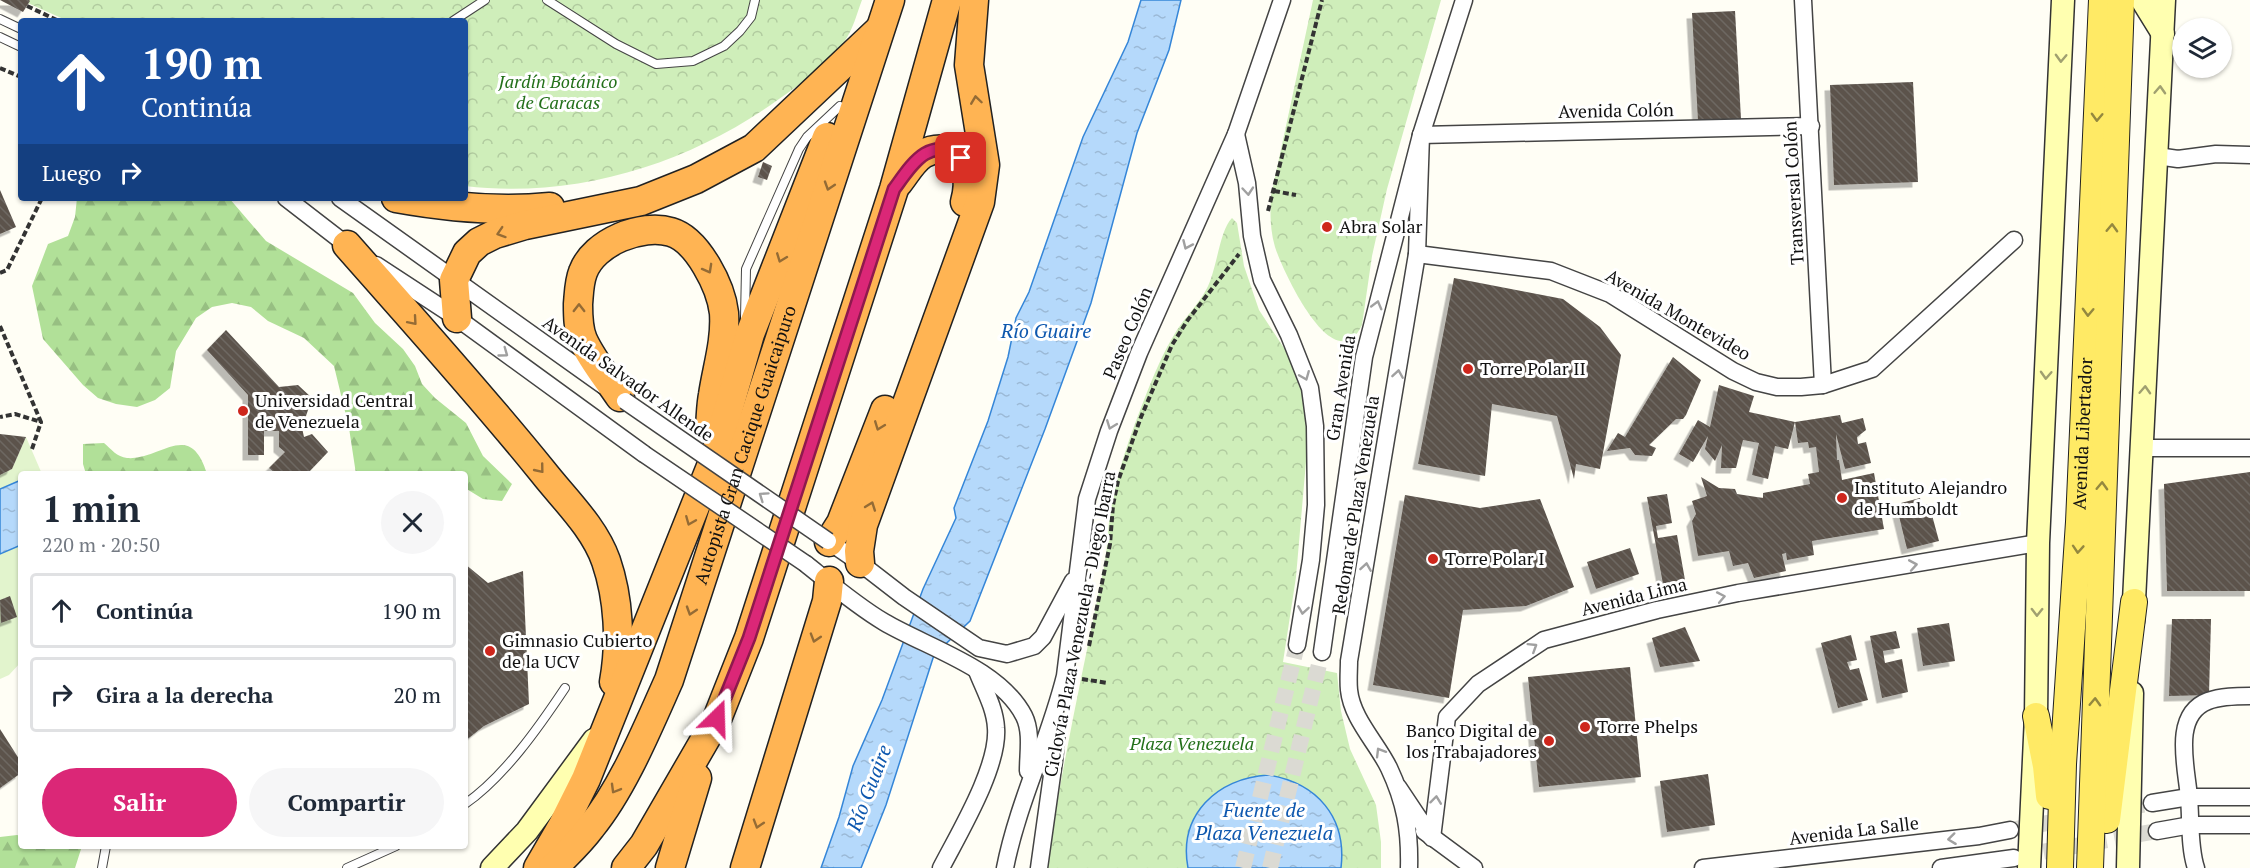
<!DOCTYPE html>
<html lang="es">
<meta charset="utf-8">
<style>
:root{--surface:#fff;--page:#f6f6f7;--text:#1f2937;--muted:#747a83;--line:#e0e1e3;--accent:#db2777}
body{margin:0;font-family:"PT Serif",serif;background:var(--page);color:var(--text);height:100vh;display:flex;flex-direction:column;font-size:22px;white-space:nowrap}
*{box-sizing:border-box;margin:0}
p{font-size:20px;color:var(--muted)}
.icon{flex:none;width:33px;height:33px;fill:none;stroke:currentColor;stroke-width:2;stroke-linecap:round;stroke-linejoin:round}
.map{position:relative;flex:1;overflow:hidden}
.side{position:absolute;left:18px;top:471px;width:450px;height:378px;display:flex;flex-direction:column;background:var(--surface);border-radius:6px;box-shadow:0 2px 4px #0004}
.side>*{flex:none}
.banner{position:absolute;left:18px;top:18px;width:450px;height:183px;border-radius:6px;box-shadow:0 2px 4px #0004;background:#1a4fa0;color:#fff;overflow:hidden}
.tools{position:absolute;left:2172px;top:18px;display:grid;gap:12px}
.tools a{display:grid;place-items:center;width:60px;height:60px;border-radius:50%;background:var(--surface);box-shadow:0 2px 4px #0004;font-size:30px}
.pin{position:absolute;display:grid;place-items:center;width:51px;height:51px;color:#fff;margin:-26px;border-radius:12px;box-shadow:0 3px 9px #0006}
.me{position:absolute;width:66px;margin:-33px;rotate:22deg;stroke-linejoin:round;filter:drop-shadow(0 0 4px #0008)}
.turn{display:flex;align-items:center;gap:21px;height:126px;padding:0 24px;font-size:27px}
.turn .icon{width:78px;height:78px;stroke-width:2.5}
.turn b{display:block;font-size:42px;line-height:51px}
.then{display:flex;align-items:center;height:57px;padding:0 24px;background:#0003;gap:12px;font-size:22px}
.round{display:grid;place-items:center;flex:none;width:63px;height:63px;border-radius:32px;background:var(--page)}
.head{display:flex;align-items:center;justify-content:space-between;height:102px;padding:0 24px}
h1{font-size:36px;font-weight:800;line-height:45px}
.button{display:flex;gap:12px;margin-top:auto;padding:12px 24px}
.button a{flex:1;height:69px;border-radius:36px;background:var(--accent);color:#fff;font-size:24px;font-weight:800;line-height:69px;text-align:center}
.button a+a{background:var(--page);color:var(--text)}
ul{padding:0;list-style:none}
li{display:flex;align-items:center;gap:18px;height:75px;margin:0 12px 9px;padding:0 12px;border:3px solid var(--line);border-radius:6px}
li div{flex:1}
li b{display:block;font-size:22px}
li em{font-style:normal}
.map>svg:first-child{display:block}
</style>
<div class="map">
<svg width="2250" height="868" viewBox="0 0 2250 868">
<defs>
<pattern id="forest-firs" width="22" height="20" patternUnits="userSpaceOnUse" patternTransform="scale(1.5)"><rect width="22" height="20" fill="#b1e098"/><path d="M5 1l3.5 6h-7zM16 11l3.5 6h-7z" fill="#97bf82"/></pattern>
<pattern id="park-crowns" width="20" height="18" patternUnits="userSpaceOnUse" patternTransform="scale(1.5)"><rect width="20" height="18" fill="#cfeeba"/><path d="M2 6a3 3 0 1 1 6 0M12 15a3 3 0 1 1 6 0" fill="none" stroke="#b1cb9f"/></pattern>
<pattern id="water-ripples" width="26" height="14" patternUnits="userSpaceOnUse" patternTransform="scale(1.5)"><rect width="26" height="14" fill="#b5d9fb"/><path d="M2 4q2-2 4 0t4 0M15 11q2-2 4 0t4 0" fill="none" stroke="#9bb9d6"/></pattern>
<pattern id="building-back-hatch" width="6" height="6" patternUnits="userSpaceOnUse" patternTransform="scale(1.5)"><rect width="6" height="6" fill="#5b534c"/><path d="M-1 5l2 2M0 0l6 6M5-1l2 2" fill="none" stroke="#6e6762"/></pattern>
<filter id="shadow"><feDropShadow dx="-5.5" dy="5.5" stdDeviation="0" flood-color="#0004"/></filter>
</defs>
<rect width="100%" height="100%" fill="#fffef5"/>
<g fill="url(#forest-firs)">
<path d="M 77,198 L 229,198 L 266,241 L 353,293 L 375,323 L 403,349 L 415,366 L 422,384 L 435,398 L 466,423 L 483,456 L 512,484 L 502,501 L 483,499 L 465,488 L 465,474 L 356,474 L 349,428 L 334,366 L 304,338 L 268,321 L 251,307 L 232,303 L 212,307 L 196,318 L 176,351 L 170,388 L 155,400 L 137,407 L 116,404 L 98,398 L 83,385 L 43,339 L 32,286 L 48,244 L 68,236 L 75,217 Z"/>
<path d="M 104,443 C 111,449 117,457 127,458 C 160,461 190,418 207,474 L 86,474 L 83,464 L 83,444 Z"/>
<path d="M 17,835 L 21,836 L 21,846 L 82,846 L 75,868 L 0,868 L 0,837 Z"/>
</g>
<g fill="url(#park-crowns)">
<path d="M 21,0 L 862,0 C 857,13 853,30 844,42 C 827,65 802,83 779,99 C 689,164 576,199 465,186 L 465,21 L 185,21 L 179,18 L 177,21 L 68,21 Z"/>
<path d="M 1313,0 L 1441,0 L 1387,189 L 1372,256 L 1362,325 C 1334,383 1282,269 1275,247 C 1270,230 1270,213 1271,196 Z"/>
<path d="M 1232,218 L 1237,223 L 1244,266 L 1259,310 L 1301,374 L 1309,427 L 1296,577 L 1283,662 L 1337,673 L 1341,711 L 1350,749 L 1376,805 L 1381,842 L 1381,868 L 1047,868 C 1061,768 1083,671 1103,572 C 1108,552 1107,530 1111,509 C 1117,472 1130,436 1144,400 C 1153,377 1163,352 1177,330 C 1186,316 1198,305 1206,290 C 1217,271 1219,231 1232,218 Z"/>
</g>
<path fill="#e2f4cd" d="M 26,437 L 42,474 L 21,474 L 21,662 L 9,675 L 0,679 L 0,475 L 12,469 Z"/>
<g fill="url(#water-ripples)" stroke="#3586d8" stroke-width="1.5">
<path d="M 1141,0 L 1181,0 L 1169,50 L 1137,133 L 1091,303 L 1045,429 L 970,621 L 934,655 L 886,805 L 861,868 L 821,868 L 839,817 L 853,766 L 882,700 L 923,589 L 956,518 L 954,508 L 988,421 L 1008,357 L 1016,318 L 1029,292 L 1083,137 L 1128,42 Z"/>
<path d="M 21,480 L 21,545 L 0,554 L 0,489 Z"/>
<path d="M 1268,775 C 1317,783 1347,817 1341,868 L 1188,868 C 1178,815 1217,778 1268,775 Z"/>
</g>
<g fill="url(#building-back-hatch)" filter="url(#shadow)">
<path d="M 0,0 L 29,0 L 30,1 L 23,12 Z"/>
<path d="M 1735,11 L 1741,119 L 1698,121 L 1692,13 Z"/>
<path d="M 1913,82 L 1918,182 L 1834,185 L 1830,85 Z"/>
<path d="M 763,162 L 772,166 L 767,180 L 758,177 Z"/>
<path d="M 0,190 L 16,227 L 0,234 Z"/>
<path d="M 1454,278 L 1563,299 L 1600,327 L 1621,355 L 1600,469 L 1576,464 L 1574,479 L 1557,416 L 1492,404 L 1485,476 L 1418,464 Z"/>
<path d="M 226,330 L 279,387 L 298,385 L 312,398 L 302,428 L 304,437 L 312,434 L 328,452 L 307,474 L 276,474 L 269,468 L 285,452 L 279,447 L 279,431 L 264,431 L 264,455 L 248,455 L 248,395 L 207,350 Z"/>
<path d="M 1673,357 L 1701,380 L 1686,415 L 1683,419 L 1676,419 L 1649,445 L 1656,448 L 1652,456 L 1635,455 L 1630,448 L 1607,451 L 1618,433 L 1625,437 Z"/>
<path d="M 1719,385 L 1754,396 L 1749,412 L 1795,422 L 1840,415 L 1842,423 L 1863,418 L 1866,430 L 1857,437 L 1858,444 L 1866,442 L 1871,463 L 1845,469 L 1836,434 L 1837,460 L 1839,460 L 1842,480 L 1874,473 L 1884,529 L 1812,541 L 1814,555 L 1787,560 L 1786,553 L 1782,554 L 1786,571 L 1754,578 L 1748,563 L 1733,566 L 1729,551 L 1698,556 L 1692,521 L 1696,514 L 1692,501 L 1707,496 L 1701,477 L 1719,488 L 1735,489 L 1737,494 L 1763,498 L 1763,493 L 1810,484 L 1808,474 L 1819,472 L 1816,447 L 1809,448 L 1808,442 L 1798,443 L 1795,422 L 1788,449 L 1775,446 L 1768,479 L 1752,475 L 1759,443 L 1743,440 L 1736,468 L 1721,468 L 1722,445 L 1715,461 L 1705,449 L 1708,436 L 1693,462 L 1679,454 L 1698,420 L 1710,427 Z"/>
<path d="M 0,434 L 26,437 L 12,469 L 0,475 Z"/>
<path d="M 2250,472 L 2250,591 L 2167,591 L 2164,484 Z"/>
<path d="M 1667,494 L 1672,523 L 1656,526 L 1658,538 L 1677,535 L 1685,580 L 1663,584 L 1647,497 Z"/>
<path d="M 1405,495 L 1480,508 L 1540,499 L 1574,587 L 1526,606 L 1463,610 L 1449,698 L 1373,685 Z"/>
<path d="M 1920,498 L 1922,506 L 1929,504 L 1939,541 L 1907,549 L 1898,512 L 1903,510 L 1901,503 Z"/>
<path d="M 1630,548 L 1639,574 L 1596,589 L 1587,562 Z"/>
<path d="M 465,564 L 488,583 L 523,571 L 529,704 L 484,726 L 465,741 Z"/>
<path d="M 10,596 L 17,617 L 1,623 L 0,600 Z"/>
<path d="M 2172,619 L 2211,619 L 2209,695 L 2169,696 Z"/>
<path d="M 1949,623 L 1955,661 L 1923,666 L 1917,628 Z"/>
<path d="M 1685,627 L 1700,661 L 1660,667 L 1652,638 Z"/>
<path d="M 1896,631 L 1900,648 L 1883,651 L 1885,663 L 1902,659 L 1908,692 L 1882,698 L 1870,636 Z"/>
<path d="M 1851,635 L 1857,660 L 1847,662 L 1850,670 L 1859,668 L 1868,700 L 1838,708 L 1821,643 Z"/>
<path d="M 1630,667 L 1641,777 L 1539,787 L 1528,677 Z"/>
<path d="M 0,729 L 21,762 L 21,773 L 0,788 Z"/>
<path d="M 1708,774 L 1715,825 L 1667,832 L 1660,781 Z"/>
</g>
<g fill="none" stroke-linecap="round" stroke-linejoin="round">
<g stroke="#dbdad3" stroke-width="16" stroke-dasharray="16 8" stroke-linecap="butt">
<path d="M 2010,830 L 2152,803"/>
<path d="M 2020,856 L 2157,831"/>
<path d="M 1243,868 L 1297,645"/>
<path d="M 1270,868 L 1322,652"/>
</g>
<defs>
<g id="service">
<path d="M 547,0 L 616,44 L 656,64 L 693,61 L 724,46 L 740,31 L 751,17 L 755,0"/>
<path d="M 0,19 L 21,29"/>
<path d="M 453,21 L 485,0"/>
<path d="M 0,37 L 21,47"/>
<path d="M 745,317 L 746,269 L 799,149 L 807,137 L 840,106"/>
<path d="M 465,804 C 504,777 539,727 565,688"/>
<path d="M 102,868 L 106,846"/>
<path d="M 347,868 L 396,846"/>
</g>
<g id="minor">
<path d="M 1803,0 L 1823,385"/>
<path d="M 1236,134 L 1247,183 L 1252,236 L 1262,280 L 1289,335 L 1310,388 L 1315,426 L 1316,505 L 1311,560 L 1297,645"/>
<path d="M 1421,135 L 1811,126"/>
<path d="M 2157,156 L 2178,159 L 2216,154 L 2250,155"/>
<path d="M 286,198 L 352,249"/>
<path d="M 340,198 L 604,386"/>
<path d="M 1417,254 L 1551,271 L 1610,294 L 1733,371 L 1756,382 L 1777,387 L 1801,387 L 1823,385 L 1872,369 L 2014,240"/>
<path d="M 376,265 L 457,318 L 644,454"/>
<path d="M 2142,448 L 2250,448"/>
<path d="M 828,541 L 860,563 L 904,597 L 979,648 L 1007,654 L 1034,646 L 1043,637 L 1073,581"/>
<path d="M 806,564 C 831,584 857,606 884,622 C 928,648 999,668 1024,716 C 1032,732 1028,753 1028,771"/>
<path d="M 1322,652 L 1364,357 L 1421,135 L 1464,0"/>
<path d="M 1398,787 L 1432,838 L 1447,717 L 1478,684 L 1544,640 L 1657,610 L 1738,593 L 2038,543"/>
<path d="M 2152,803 L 2189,797 L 2250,797"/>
<path d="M 1424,831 L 1474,868"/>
<path d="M 2157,831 L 2191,825 L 2250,825"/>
<path d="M 941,868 C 959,833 999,767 996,728 C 995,708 984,689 977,671"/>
<path d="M 1005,868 C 1018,802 1049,741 1065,676 L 1087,499 L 1109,431 L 1139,353 L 1236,134 L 1282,0"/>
<path d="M 1039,868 L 1054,761 L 1058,720"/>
<path d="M 1409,868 C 1410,830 1405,802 1389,768 C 1377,743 1352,719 1349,690 C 1348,680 1349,671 1349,661 L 1417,254 L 1421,135"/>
<path d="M 1703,868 L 1979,836 L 2010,830"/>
<path d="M 1941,868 L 2014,858"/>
<path d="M 2196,868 C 2189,847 2191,820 2189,798 C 2187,769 2171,715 2208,701 C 2221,696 2237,696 2250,696"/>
</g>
<g id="secondary">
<path d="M 2142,0 L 2163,34"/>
<path d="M 2133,621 L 2164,0"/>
<path d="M 492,868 L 527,831 L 594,740"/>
<path d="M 2029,868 L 2036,716 L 2038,543 L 2063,0"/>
<path d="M 2128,868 L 2132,693"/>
</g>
<g id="primary">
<path d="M 2036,716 L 2046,766 L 2049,796"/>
<path d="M 2107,820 L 2134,602"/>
<path id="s1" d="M 2060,868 L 2063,764 L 2079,522 L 2102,0"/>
<path d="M 2090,868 L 2121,0"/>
</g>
<g id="motorway">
<path d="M 898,183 C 906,173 913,160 923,154 C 930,150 939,149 946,150 C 970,154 970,184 965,202"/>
<path d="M 396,198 C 446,207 499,212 550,207"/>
<path d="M 347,245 C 413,320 480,394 543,472 C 565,500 594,527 606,561 C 619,599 621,643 614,682"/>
<path d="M 457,318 L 454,280 L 467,253 L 479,242 L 495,234 L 525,225 L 641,201 L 696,179 L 754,148 L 878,31"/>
<path d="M 620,397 C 608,379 592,360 583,340 C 578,329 578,315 578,304 C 579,293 579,282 583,272 C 594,242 642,223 671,232 C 698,240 721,287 724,313 C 726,341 717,368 713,395 C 711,405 711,416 710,426"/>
<path d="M 829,542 L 841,523 L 885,410"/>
<path d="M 860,563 L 859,551 L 863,525 L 980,202 L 985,165 L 969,65 L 974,0"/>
<path d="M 538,868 L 563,825 L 586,779 L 714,459 L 750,334 L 827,137"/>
<path id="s2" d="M 553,868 C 566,855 580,842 591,827 C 623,788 648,727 669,680 L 890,0"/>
<path d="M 626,868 L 644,845 L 717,719 L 749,638 L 894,189 L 947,0"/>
<path d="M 670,868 L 697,778"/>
<path d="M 745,868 L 827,601 L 829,581"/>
</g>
</defs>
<use href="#service" stroke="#444" stroke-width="10"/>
<use href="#minor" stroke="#444" stroke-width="19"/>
<use href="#secondary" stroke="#333" stroke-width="25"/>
<use href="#primary" stroke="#222" stroke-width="28"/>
<use href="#motorway" stroke="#222" stroke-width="31"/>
<g stroke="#333" stroke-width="4" stroke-dasharray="6 3" stroke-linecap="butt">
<path d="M 27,6 L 59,21"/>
<path d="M 0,68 L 21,77"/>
<path d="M 1274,191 L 1296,195"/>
<path d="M 1268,211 L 1322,0"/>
<path d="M 0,273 L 7,270 L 42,198"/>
<path d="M 0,326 L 41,422 L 15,414 L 0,417"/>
<path d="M 32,449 L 41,422"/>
<path d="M 1089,646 L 1110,544 L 1113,505 L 1118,481 L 1141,417 L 1172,345 L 1187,321 L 1239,254"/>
<path d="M 1082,679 L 1108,683"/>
</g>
<use href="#service" stroke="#fff" stroke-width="8"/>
<use href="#minor" stroke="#fff" stroke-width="16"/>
<use href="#secondary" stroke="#ffffb0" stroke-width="22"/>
<use href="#primary" stroke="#ffea65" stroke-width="26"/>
<use href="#motorway" stroke="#ffb453" stroke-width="28"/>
<defs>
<g id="minor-bridge">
<path d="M 625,401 L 828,541"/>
<path d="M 644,454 L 806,564"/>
</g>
</defs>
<use href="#minor-bridge" stroke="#444" stroke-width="19" stroke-linecap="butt"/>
<use href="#minor-bridge" stroke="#fff" stroke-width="16"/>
</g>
<defs><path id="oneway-chevron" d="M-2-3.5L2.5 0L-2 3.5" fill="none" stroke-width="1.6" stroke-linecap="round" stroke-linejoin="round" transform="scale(1.5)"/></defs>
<g stroke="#a0a070">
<use href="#oneway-chevron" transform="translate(2061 58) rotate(92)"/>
<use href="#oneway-chevron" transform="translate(2160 90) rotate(-87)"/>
<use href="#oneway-chevron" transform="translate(2046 375) rotate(93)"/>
<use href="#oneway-chevron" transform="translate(2145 390) rotate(-87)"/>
<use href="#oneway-chevron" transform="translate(2037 612) rotate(91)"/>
</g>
<g stroke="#946b35">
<use href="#oneway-chevron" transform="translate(976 100) rotate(-98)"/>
<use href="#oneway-chevron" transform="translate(829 186) rotate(108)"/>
<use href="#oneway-chevron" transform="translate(501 233) rotate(162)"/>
<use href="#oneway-chevron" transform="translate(781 258) rotate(111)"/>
<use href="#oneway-chevron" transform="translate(708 269) rotate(61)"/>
<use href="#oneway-chevron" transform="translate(579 308) rotate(-90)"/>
<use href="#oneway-chevron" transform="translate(413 321) rotate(49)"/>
<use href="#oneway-chevron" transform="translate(879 426) rotate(111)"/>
<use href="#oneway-chevron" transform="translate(540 469) rotate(51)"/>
<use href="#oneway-chevron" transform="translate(871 506) rotate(-70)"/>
<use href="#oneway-chevron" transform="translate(690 521) rotate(112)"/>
<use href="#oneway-chevron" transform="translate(691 611) rotate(108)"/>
<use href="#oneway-chevron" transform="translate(815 638) rotate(107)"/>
<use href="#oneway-chevron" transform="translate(615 789) rotate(120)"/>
<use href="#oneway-chevron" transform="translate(758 824) rotate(107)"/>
</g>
<g stroke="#94883f">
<use href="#oneway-chevron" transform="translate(2097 117) rotate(92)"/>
<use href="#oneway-chevron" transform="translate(2112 228) rotate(-88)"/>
<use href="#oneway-chevron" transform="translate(2088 312) rotate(92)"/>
<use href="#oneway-chevron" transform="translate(2102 486) rotate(-88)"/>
<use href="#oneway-chevron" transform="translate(2078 549) rotate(94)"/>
<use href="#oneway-chevron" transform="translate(2095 702) rotate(-88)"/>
</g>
<g stroke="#a0a0a0">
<use href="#oneway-chevron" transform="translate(1248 191) rotate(85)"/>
<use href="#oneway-chevron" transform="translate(1187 245) rotate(114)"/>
<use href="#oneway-chevron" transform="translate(1377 305) rotate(-75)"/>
<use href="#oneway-chevron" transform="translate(504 353) rotate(36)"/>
<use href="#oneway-chevron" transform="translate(1398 374) rotate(-81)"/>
<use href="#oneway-chevron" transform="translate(1305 376) rotate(68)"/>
<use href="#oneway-chevron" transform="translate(1111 425) rotate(111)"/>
<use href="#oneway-chevron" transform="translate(763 496) rotate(-145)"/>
<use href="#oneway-chevron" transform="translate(1913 565) rotate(-10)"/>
<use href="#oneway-chevron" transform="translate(1366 567) rotate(-81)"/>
<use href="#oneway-chevron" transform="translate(1721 597) rotate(-11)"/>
<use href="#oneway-chevron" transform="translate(1303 610) rotate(99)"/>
<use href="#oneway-chevron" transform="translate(1533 647) rotate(-32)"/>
<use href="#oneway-chevron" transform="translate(1380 752) rotate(-121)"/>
<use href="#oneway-chevron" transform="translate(1436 800) rotate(-83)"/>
<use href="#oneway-chevron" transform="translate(1952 839) rotate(173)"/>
</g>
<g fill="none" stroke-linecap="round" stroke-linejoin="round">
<defs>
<path id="route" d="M 717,718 L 749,638 L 894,189 C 911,166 929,134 961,158"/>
</defs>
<use href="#route" stroke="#8e194d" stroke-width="15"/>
<use href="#route" stroke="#db2777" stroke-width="10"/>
</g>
<g fill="#ce261c" stroke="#fff" stroke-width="2">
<circle cx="1327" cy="227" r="6"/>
<circle cx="1468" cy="369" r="6"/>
<circle cx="243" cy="411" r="6"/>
<circle cx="1842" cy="498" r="6"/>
<circle cx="1433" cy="559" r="6"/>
<circle cx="490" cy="651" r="6"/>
<circle cx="1585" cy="727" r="6"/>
<circle cx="1549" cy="741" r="6"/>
</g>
<g text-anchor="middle" stroke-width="6" stroke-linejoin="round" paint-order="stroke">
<g font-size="18" font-style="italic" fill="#23701a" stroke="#fff">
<text x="558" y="88">Jardín Botánico<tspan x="558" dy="21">de Caracas</tspan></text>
<text x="1192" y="750">Plaza Venezuela</text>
</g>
<g font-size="18" fill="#111" stroke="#fff">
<text transform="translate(1616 111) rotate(-1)" y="6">Avenida Colón</text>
<text transform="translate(1794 193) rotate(-93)" y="6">Transversal Colón</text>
<text transform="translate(1678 315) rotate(30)" y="6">Avenida Montevideo</text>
<text transform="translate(1128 333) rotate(-67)" y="6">Paseo Colón</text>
<text transform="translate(628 379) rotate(35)" y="6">Avenida Salvador Allende</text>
<text transform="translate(1341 388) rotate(-81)" y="6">Gran Avenida</text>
<text dy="6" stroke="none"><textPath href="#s1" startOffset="435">Avenida Libertador</textPath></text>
<text dy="6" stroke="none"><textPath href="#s2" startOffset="470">Autopista Gran Cacique Guaicaipuro</textPath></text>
<text transform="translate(1356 505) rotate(-81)" y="6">Redoma de Plaza Venezuela</text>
<text transform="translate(1634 597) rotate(-14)" y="6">Avenida Lima</text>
<text transform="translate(1080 624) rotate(-79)" y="6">Ciclovía Plaza Venezuela - Diego Ibarra</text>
<text transform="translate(1854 831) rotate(-7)" y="6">Avenida La Salle</text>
</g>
<g font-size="18" fill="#111" stroke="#fff" text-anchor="start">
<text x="1339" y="233">Abra Solar</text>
<text x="1480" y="375">Torre Polar II</text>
<text x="255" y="407">Universidad Central<tspan x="255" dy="21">de Venezuela</tspan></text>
<text x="1854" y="494">Instituto Alejandro<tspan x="1854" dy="21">de Humboldt</tspan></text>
<text x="1445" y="565">Torre Polar I</text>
<text x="502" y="647">Gimnasio Cubierto<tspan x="502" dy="21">de la UCV</tspan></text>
<text x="1597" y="733">Torre Phelps</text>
<text x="1537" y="737" text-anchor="end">Banco Digital de<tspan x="1537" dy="21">los Trabajadores</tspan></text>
</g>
<g font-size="20" font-style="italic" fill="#0e58af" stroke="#fff">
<text x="1046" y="338">Río Guaire</text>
<text transform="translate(869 788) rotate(-69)" y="7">Río Guaire</text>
<text x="1264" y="817">Fuente de<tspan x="1264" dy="23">Plaza Venezuela</tspan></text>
</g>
</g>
</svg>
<div class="tools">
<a><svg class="icon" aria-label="layers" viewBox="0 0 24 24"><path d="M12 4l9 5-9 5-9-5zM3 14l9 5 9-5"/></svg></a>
</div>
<div class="pin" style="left:961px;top:158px;background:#d93025"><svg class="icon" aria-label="arrive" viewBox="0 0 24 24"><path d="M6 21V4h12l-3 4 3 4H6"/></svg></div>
<svg class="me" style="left:717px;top:718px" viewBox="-20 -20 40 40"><path d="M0-17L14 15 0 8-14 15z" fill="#db2777" stroke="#fff" stroke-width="4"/></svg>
<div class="banner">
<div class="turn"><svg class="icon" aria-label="ahead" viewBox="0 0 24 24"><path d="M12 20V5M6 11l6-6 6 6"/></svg><div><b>190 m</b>Continúa</div></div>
<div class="then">Luego<svg class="icon" aria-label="right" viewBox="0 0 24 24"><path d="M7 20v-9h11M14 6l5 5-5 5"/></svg></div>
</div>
<section class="side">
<div class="head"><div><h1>1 min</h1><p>220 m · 20:50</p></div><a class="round"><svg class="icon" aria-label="close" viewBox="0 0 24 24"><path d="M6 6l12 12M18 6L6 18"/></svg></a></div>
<ul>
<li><svg class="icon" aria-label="ahead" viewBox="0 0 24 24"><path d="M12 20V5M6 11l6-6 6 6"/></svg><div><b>Continúa</b></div><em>190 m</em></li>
<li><svg class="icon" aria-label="right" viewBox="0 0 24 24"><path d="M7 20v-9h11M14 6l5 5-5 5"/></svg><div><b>Gira a la derecha</b></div><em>20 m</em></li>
</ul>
<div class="button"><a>Salir</a><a>Compartir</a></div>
</section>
</div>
